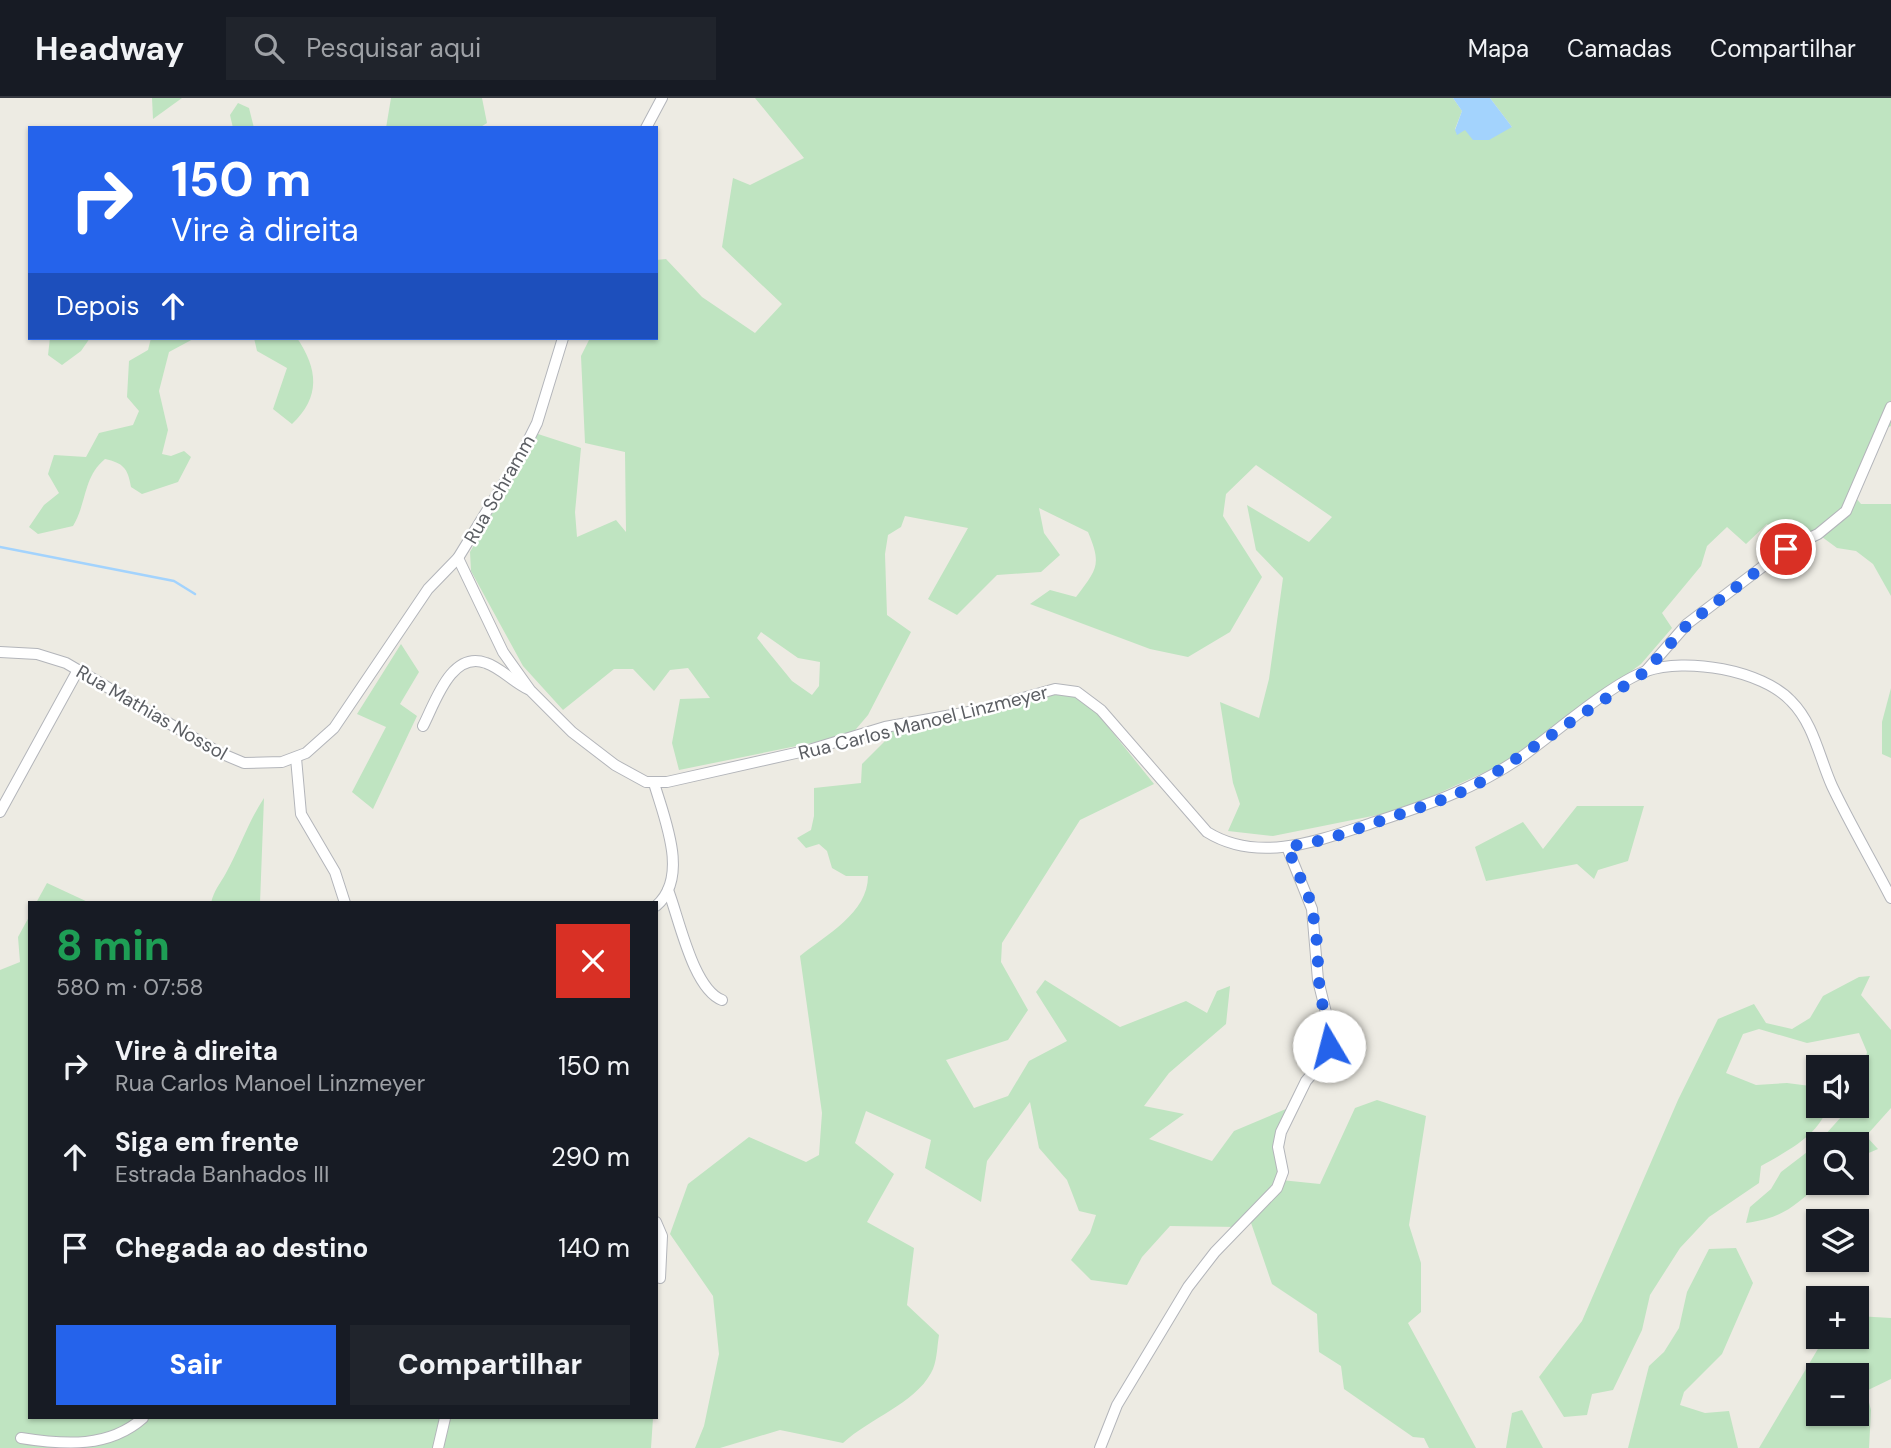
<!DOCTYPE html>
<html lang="pt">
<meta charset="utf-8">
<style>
:root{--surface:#171b24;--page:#20242c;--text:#f1f3f6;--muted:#9ea1a6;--line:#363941;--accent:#2563eb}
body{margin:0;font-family:"DM Sans",sans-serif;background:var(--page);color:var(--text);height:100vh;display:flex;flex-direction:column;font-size:26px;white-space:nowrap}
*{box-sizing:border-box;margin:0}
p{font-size:23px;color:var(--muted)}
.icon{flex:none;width:38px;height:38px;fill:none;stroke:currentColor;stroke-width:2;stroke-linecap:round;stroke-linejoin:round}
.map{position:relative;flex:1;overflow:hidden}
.panel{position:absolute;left:28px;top:803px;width:630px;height:518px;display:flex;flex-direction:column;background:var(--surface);border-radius:0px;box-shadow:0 2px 5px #0004}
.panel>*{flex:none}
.top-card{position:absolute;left:28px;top:28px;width:630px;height:214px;border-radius:0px;box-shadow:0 2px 5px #0004;background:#2563eb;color:#fff;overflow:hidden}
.controls{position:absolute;left:1806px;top:957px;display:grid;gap:14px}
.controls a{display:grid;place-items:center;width:63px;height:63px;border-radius:0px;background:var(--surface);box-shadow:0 2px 5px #0004;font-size:35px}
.pin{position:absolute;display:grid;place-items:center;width:60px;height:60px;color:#fff;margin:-30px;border:4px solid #fff;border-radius:50%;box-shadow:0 2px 7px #0007}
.me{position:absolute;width:77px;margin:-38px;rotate:352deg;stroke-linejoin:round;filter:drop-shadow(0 0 5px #0008)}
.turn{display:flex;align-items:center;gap:24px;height:147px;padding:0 28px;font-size:32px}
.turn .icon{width:91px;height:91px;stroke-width:2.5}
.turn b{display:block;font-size:49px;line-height:60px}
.then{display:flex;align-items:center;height:66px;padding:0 28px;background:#0003;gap:14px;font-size:26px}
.round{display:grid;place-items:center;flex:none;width:74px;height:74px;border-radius:0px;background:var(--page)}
.overview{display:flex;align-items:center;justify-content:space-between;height:119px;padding:0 28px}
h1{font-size:42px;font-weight:800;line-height:52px;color:#1e9e55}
.action{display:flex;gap:14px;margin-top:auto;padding:14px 28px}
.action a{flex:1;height:80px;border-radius:0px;background:var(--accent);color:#fff;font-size:28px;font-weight:800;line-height:80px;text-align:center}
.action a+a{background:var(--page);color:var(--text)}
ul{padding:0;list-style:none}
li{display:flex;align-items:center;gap:21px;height:91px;padding:0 28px}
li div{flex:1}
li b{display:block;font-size:26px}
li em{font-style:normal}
header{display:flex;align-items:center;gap:42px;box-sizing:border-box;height:98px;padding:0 35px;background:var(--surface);border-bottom:2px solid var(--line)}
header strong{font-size:33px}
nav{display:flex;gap:38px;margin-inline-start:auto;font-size:24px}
.search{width:490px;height:63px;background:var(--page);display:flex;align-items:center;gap:18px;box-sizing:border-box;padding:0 24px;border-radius:0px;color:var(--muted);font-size:26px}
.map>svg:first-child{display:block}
</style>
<header>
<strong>Headway</strong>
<div class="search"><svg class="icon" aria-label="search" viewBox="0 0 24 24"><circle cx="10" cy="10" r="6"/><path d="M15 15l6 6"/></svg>Pesquisar aqui</div>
<nav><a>Mapa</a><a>Camadas</a><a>Compartilhar</a></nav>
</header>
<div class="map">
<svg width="1891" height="1350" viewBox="0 0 1891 1350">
<rect width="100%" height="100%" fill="#edebe3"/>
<g fill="#bfe4c1" fill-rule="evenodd">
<path d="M 152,0 L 182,0 L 153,21 Z"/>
<path d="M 391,0 L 482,0 L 487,25 L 479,30 L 386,30 Z"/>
<path d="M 755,0 L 1453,0 L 1462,13 L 1455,31 L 1457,36 L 1465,31 L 1512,29 L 1490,0 L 1891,0 L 1891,328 L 1878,334 L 1855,399 L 1861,406 L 1891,406 L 1891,498 L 1873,466 L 1856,453 L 1837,450 L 1818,436 L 1786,451 L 1767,426 L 1746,446 L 1727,429 L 1707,448 L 1701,468 L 1662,515 L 1672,530 L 1641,566 L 1509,663 L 1402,712 L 1273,738 L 1228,733 L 1240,706 L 1233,685 L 1220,604 L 1259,620 L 1269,581 L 1283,480 L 1256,452 L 1247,407 L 1309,444 L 1332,419 L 1256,367 L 1226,396 L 1223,418 L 1262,479 L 1230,534 L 1188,559 L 1150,551 L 1030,506 L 1050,492 L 1076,499 C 1097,471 1102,467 1088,434 L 1039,410 L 1044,435 L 1060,457 L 1041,474 L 997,477 L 957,517 L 928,501 L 968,430 L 905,418 L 901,429 L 888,437 L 885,456 L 887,517 L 911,534 L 868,617 L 851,637 L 679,672 L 672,645 L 680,601 L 710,600 L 688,570 L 670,572 L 654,593 L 633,571 L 614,571 L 563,612 L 523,568 L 471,473 L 470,454 L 538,336 L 581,350 L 575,414 L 577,439 L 616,422 L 626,434 L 625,354 L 585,345 L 581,258 L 590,240 L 656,240 L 656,162 L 666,161 L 702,199 L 755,235 L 782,206 L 722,149 L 733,80 L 750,87 L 804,60 ZM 761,534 L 798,560 L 820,564 L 819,588 L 812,597 L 792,583 L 757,540 Z"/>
<path d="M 238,5 L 249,10 L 254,30 L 233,30 L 230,17 Z"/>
<path d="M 50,240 L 90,240 L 81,253 L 62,267 L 48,257 Z"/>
<path d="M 151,240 L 195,240 L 169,254 L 159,293 L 168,332 L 162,356 L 171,358 L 184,353 L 191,359 L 178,384 L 142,396 L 131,389 C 128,370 123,365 105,361 C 83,379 87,405 73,428 L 38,436 L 29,429 L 44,407 L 59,395 L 48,376 L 54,357 L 86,359 L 99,335 L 133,327 L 139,313 L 127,299 L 129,263 L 148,252 Z"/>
<path d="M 254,240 L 297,240 C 318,271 321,299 292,326 L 273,311 L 287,270 L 257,253 Z"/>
<path d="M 401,546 L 419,574 L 400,606 L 417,618 L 373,711 L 352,694 L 386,629 L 357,616 Z"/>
<path d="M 1891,590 L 1891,660 L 1882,656 L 1882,624 Z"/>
<path d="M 1065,593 L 1089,605 L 1154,686 L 1080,722 L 1002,845 L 1001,864 L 1028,912 L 1008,942 L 946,962 L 974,1010 L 1008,998 L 1029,963 L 1067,943 L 1036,894 L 1045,882 L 1120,929 L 1186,903 L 1207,915 L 1217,893 L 1230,888 L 1226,926 L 1169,975 L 1144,1008 L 1184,1016 L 1149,1041 L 1212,1063 L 1234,1033 L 1293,1008 L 1281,1034 L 1281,1082 L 1320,1086 L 1355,1010 L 1377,1002 L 1426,1018 L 1409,1127 L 1421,1165 L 1421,1214 L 1408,1225 L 1476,1350 L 1429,1350 L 1424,1340 L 1413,1339 L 1344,1291 L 1341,1268 L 1319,1254 L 1317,1216 L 1272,1186 L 1249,1119 L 1239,1129 L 1170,1128 L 1142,1159 L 1127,1187 L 1091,1182 L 1071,1162 L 1090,1135 L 1096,1117 L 1079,1113 L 1067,1082 L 1039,1050 L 1030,1004 L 987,1063 L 981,1104 L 925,1070 L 931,1042 L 866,1013 L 855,1045 L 894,1076 L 867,1124 L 914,1150 L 907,1207 L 939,1237 C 937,1249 937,1265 931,1275 C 914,1306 870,1320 843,1345 L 780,1332 L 720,1350 L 695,1350 L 704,1328 L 719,1256 L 713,1198 L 670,1136 L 688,1086 L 749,1039 L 806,1064 L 819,1057 L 822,1015 L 800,858 C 826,837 868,815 868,778 L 846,778 L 832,770 L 827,753 L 819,746 L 806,750 L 797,740 L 811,732 L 814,718 L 814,690 L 861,685 L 862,666 L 886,642 L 885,631 L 998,613 Z"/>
<path d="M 264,700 L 260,805 L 211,805 C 214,792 220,786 226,775 C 240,750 248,724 264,700 Z"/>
<path d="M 1577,708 L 1644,708 L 1628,763 L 1598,772 L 1594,781 L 1577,766 L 1486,783 L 1475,749 L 1523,724 L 1543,751 Z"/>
<path d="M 47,785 L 90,805 L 36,805 Z"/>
<path d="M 30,817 L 30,1320 L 653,1320 L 651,1350 L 0,1350 L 0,872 L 20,864 L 18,839 Z"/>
<path d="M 1870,878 L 1861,897 L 1891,932 L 1891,1010 L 1866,1038 L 1878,1051 L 1857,1060 L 1857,1046 L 1818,1046 L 1821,1085 C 1793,1109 1783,1120 1746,1125 L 1750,1109 L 1771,1091 L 1781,1074 L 1815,1048 L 1851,1008 L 1857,1008 L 1867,954 L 1859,935 L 1807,945 L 1759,931 L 1743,936 L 1726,975 L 1756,987 L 1787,985 L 1818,989 L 1818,1008 L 1827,1008 C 1822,1036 1784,1055 1761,1068 L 1759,1085 L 1709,1119 L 1680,1150 L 1650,1197 L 1642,1232 L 1613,1292 L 1592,1296 L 1587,1317 L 1564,1319 L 1539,1279 L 1582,1223 L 1678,1002 L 1718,921 L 1754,906 L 1766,925 L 1792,931 L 1810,920 L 1823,898 L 1859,879 Z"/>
<path d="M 1736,1150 L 1753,1185 L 1722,1256 L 1684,1294 L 1680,1307 L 1705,1315 L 1729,1313 L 1738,1350 L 1628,1350 L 1649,1268 L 1664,1254 L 1679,1230 L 1687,1194 L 1709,1151 Z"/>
<path d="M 1857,1218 L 1891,1220 L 1891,1281 L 1866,1293 L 1871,1312 L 1869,1350 L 1759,1350 L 1825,1239 L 1857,1239 ZM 1818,1278 L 1857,1278 L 1857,1316 L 1818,1316 Z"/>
<path d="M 1522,1312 L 1543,1350 L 1506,1350 L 1512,1315 Z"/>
</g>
<path fill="#a3d3fd" d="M 1453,0 L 1490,0 L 1512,29 L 1489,42 L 1473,42 L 1465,32 L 1457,37 L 1455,32 L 1462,13 Z"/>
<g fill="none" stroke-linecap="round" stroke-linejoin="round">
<path stroke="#a3d3fd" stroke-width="2.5" d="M 0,449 L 174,483 L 195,496"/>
<defs>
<g id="minor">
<path d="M 646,30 L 662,0"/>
<path d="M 458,460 L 503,554 L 530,592 L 572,634 L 615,667 L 646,684 L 667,684 L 809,652 L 885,629 L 980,612 L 1055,591 L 1077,594 L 1101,612 L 1207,734 C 1260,767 1323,741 1375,724 C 1427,707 1474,691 1520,660 C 1554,636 1609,587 1646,573 C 1686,559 1762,572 1791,603 C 1814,626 1819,659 1832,688 C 1850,726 1872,763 1891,800"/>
<path d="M 0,554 L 37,556 L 66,565 L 218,654 L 244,665 L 282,664 L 306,655 L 334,630 L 428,491 L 458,460 L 520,359 L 537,325 L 563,240"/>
<path d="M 1645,574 L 1687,526 L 1786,451 L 1818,436 L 1846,413 L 1891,309"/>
<path d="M 423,628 C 435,605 451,552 486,565 C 501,570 513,584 528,591"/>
<path d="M 296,660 L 301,716 L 335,774 L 345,805"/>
<path d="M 654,685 C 664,720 690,779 656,808"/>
<path d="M 0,714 L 78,572"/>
<path d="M 668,792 C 679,820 693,891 722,902"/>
<path d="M 656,1124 L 662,1138 L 660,1180"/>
<path d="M 21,1340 C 65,1347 109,1350 143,1320"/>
<path d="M 438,1350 L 445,1320"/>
<path d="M 1100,1350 L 1117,1307 L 1188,1189 L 1215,1154 L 1277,1090 L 1283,1074 L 1278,1049 L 1281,1034 L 1306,983 L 1324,962 L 1330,948 L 1331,935 L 1318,882 L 1312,811 L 1287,749"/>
</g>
</defs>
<use href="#minor" stroke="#b3b5ba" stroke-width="12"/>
<use href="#minor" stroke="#fff" stroke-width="10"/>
</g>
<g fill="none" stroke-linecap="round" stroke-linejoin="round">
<path stroke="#2563eb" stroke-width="12" stroke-dasharray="0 21.6" d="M 1329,948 L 1331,935 L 1320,898 L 1316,832 L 1310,802 L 1287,749 L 1328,741 L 1453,698 L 1483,683 L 1645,574 L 1688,526 L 1786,451"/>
</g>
<g text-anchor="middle" stroke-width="5" stroke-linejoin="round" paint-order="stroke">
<g font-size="19" fill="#5b5e63" stroke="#fff">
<text transform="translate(499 391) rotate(-60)" y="7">Rua Schramm</text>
<text transform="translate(152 614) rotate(30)" y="7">Rua Mathias Nossol</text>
<text transform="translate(923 624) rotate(-14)" y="7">Rua Carlos Manoel Linzmeyer</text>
</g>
</g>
</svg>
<div class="controls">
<a><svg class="icon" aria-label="sound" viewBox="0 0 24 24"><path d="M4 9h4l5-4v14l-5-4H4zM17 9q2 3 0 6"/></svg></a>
<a><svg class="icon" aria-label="search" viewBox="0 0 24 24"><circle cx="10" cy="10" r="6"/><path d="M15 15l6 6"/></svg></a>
<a><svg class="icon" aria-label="layers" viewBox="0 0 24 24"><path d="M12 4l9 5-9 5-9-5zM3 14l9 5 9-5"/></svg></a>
<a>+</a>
<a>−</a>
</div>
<div class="pin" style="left:1786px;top:451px;background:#d93025"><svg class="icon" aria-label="arrive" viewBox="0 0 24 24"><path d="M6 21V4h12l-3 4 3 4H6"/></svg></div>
<svg class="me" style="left:1329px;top:948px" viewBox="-20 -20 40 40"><circle r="19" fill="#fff"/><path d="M0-13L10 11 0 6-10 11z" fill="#2563eb"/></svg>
<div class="top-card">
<div class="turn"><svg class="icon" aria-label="right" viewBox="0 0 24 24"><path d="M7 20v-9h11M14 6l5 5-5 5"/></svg><div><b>150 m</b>Vire à direita</div></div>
<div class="then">Depois<svg class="icon" aria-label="ahead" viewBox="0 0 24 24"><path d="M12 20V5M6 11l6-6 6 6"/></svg></div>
</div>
<section class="panel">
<div class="overview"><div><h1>8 min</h1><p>580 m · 07:58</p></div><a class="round" style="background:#d93025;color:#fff"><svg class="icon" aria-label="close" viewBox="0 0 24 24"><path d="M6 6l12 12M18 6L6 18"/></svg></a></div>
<ul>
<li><svg class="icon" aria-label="right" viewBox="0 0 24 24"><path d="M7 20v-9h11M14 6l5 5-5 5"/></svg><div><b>Vire à direita</b><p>Rua Carlos Manoel Linzmeyer</p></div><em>150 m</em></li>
<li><svg class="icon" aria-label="ahead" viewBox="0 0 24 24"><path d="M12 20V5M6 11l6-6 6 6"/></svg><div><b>Siga em frente</b><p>Estrada Banhados III</p></div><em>290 m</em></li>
<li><svg class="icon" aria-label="arrive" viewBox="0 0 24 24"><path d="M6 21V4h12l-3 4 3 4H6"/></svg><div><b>Chegada ao destino</b></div><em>140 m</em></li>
</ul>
<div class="action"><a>Sair</a><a>Compartilhar</a></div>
</section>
</div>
